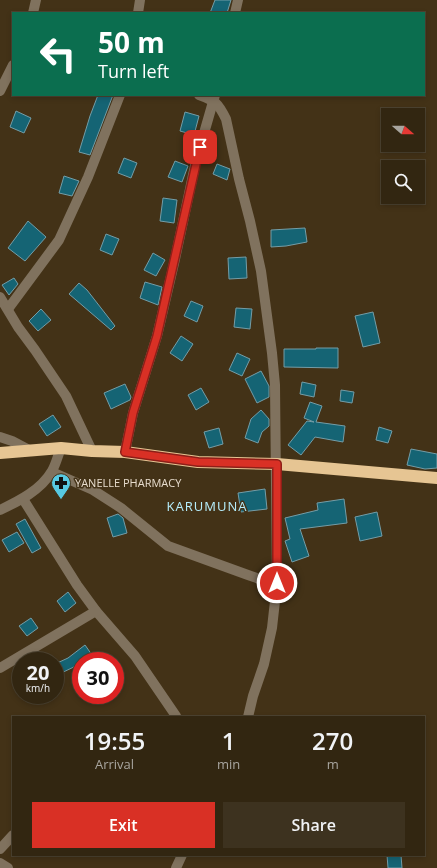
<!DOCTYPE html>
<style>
:root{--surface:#322611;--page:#3d321f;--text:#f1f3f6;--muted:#a8a59f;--line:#4d4331;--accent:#d93025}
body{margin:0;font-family:"Open Sans",sans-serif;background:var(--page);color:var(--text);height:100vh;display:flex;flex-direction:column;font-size:15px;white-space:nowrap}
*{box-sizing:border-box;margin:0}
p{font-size:13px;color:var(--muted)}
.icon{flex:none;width:22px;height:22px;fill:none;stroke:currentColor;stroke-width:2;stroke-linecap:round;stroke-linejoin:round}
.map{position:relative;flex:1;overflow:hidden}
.details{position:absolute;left:12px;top:716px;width:413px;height:140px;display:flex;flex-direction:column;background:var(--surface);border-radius:0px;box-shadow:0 2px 6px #0003,0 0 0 1px var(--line)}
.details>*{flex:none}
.top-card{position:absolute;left:12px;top:12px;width:413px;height:84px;border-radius:0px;box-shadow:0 2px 6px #0003,0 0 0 1px var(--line);background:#0b6e4f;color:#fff;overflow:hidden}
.needle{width:26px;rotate:110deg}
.controls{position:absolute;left:381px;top:108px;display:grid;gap:8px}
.controls a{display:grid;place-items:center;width:44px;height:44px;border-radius:0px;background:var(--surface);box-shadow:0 2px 6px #0003,0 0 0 1px var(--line);font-size:20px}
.speed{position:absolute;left:12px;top:652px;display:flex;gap:8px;font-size:20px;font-weight:700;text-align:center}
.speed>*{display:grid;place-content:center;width:52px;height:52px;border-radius:50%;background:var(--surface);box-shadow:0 2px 6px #0003,0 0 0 1px var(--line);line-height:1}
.speed small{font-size:10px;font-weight:400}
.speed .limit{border:6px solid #d22;background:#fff;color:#111}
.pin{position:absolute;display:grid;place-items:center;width:34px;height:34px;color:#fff;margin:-17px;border-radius:8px;box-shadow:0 2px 6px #0006}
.me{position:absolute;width:44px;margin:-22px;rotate:0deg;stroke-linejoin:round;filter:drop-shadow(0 0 3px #0008)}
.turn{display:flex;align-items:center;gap:14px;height:84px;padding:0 20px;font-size:18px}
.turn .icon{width:52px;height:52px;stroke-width:2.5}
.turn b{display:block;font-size:28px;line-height:34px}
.eta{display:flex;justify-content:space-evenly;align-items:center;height:68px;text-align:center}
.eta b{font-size:24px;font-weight:600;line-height:28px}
.cta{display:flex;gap:8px;margin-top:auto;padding:8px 20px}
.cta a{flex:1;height:46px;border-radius:0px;background:var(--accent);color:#fff;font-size:16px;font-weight:600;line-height:46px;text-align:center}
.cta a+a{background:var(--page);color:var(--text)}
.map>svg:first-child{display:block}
</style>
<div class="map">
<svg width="437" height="868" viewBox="0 0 437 868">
<rect width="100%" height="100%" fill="#433217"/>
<g fill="#156474" stroke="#749da7">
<path d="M 215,0 L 231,0 L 227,13 L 210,13 Z"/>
<path d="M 98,95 L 113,95 L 90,155 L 79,152 L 90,116 Z"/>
<path d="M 16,111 L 31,118 L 24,133 L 10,127 Z"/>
<path d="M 185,112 L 199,116 L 194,135 L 180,131 Z"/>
<path d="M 124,158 L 137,163 L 131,178 L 118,173 Z"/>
<path d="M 175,161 L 188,166 L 182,182 L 168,177 Z"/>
<path d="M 217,164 L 230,169 L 227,180 L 213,174 Z"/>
<path d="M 64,176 L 79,181 L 72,196 L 59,193 Z"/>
<path d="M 163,198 L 177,200 L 174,223 L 160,221 Z"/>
<path d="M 28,221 L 46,237 L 25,261 L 8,248 Z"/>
<path d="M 305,228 L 307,242 L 286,246 L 271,247 L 271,230 Z"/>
<path d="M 106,234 L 119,239 L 112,255 L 100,250 Z"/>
<path d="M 153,253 L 165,260 L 156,276 L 144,270 Z"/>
<path d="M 246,257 L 247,278 L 229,279 L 228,258 Z"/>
<path d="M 14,278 L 18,284 L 9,295 L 2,285 Z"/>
<path d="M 145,282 L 162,287 L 158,305 L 140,298 Z"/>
<path d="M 79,283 L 87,290 L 115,326 L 111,330 L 69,294 Z"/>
<path d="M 191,301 L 203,306 L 197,322 L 184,316 Z"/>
<path d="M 236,308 L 252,309 L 250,329 L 234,327 Z"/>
<path d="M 41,309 L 51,320 L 38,331 L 29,321 Z"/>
<path d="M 373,312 L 380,343 L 363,347 L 355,316 Z"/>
<path d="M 181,336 L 193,344 L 182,361 L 170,353 Z"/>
<path d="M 316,348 L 338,348 L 338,368 L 284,367 L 284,349 L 316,349 Z"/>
<path d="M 237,353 L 250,359 L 242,376 L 229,370 Z"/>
<path d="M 261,371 L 269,386 L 269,397 L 257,403 L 245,379 Z"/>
<path d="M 302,382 L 316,385 L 314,397 L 300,394 Z"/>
<path d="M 125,384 L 131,397 L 130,400 L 111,409 L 104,393 Z"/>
<path d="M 201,388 L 209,402 L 196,410 L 188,395 Z"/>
<path d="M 341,390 L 354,392 L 352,403 L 340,401 Z"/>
<path d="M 310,402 L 322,406 L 316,422 L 345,426 L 343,442 L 315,437 L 301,455 L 288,445 L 307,421 L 314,422 L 304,418 Z"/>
<path d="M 261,410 L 269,419 L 269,426 L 262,432 L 258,443 L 245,438 L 251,419 Z"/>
<path d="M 53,415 L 61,427 L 47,436 L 39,424 Z"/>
<path d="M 379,427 L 392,431 L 388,443 L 376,440 Z"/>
<path d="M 219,428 L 223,444 L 209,448 L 204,432 Z"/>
<path d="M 411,449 L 437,454 L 437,468 L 425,469 L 407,465 Z"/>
<path d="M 265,489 L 267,509 L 241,512 L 238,493 Z"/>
<path d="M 344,499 L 347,523 L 300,529 L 309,556 L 292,562 L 285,541 L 290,539 L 285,518 L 318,510 L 317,503 Z"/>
<path d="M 377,512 L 382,536 L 360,541 L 355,517 Z"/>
<path d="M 118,514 L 123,518 L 127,533 L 113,537 L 107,518 Z"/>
<path d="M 25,519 L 41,548 L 32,553 L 16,524 Z"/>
<path d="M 17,532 L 24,543 L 9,552 L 2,540 Z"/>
<path d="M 68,592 L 76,603 L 65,612 L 57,601 Z"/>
<path d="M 31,618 L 38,628 L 27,636 L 19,626 Z"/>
<path d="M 85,645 L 92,655 L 84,661 L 81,661 L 81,663 L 78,665 L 55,676 L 55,664 L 68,658 Z"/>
<path d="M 387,855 L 401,855 L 402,868 L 388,868 Z"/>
</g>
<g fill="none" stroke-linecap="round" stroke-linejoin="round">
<g stroke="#80725e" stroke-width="10">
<path d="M 33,13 L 36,0"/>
<path d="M 138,13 L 140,0"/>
<path d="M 235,13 L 238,0"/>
<path d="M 0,91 L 13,65"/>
<path d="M 199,95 C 216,101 218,103 226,119 L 239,179 L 250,221 L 261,271 L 272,353 L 275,385 L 277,583 L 272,628 L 264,664 L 253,696 L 248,717"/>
<path d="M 0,297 L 18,327 L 35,350 L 66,396 L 92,451"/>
<path d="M 8,309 L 59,240 L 88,177 L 120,95"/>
<path d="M 0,437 L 12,441 L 29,450"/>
<path d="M 125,452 L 133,413 L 157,336 L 175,259 L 196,161 L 215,95"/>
<path d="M 52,472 L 93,490 L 121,508 L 168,546 L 248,575 L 271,583 L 277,583"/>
<path d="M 23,499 L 77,585 L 96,611 L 135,656 L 176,716 L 175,717"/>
<path d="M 0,510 C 19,501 41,490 52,471 C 56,464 58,455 61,448"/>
<path d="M 0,668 L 96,611"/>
<path d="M 0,849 L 13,835"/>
<path d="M 0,863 L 8,868"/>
<path d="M 176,868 L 182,855"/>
</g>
<path stroke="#e6c593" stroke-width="12" d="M 0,453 L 61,448 L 92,451 L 125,452 L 198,462 L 277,464 L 437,478"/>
</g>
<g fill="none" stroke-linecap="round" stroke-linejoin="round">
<defs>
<path id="route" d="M 200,147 L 157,336 L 133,413 L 125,452 L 198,462 L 277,464 L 277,583"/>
</defs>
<use href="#route" stroke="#8d1f18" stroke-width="10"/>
<use href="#route" stroke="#d93025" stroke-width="7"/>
</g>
<defs>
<symbol id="pharmacy-pin" viewBox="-11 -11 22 30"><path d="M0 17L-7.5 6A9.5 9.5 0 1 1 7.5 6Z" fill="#57c9e2" stroke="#433217"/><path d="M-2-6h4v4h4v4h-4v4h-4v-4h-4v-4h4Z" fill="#111"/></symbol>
</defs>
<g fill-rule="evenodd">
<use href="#pharmacy-pin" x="50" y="472" width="22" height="30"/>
</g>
<g text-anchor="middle" stroke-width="3" stroke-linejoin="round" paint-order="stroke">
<g font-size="11" fill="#e7dccd" stroke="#433217" text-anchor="start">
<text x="75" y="487">YANELLE PHARMACY</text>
</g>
<g font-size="13" letter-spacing="1" fill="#b6eefc" stroke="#433217">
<text x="207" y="511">KARUMUNA</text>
</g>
</g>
</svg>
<div class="controls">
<a><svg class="needle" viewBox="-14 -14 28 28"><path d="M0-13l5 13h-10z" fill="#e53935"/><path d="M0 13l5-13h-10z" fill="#a8a59f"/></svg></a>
<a><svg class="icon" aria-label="search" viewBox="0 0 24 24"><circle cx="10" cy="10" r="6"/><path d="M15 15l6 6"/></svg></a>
</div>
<div class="speed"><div>20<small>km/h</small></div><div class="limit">30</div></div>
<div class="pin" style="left:200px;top:147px;background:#d93025"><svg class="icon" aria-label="arrive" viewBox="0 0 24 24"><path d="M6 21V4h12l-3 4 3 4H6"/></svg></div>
<svg class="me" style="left:277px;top:583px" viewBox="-20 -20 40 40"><circle r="17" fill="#d93025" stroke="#fff" stroke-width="3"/><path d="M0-11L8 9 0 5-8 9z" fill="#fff"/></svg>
<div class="top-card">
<div class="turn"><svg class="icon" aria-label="left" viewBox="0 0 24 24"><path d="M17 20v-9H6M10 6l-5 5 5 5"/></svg><div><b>50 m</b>Turn left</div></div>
</div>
<section class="details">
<div class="eta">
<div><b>19:55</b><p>Arrival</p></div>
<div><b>1</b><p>min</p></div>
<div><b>270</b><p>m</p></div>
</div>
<div class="cta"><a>Exit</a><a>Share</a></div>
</section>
</div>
